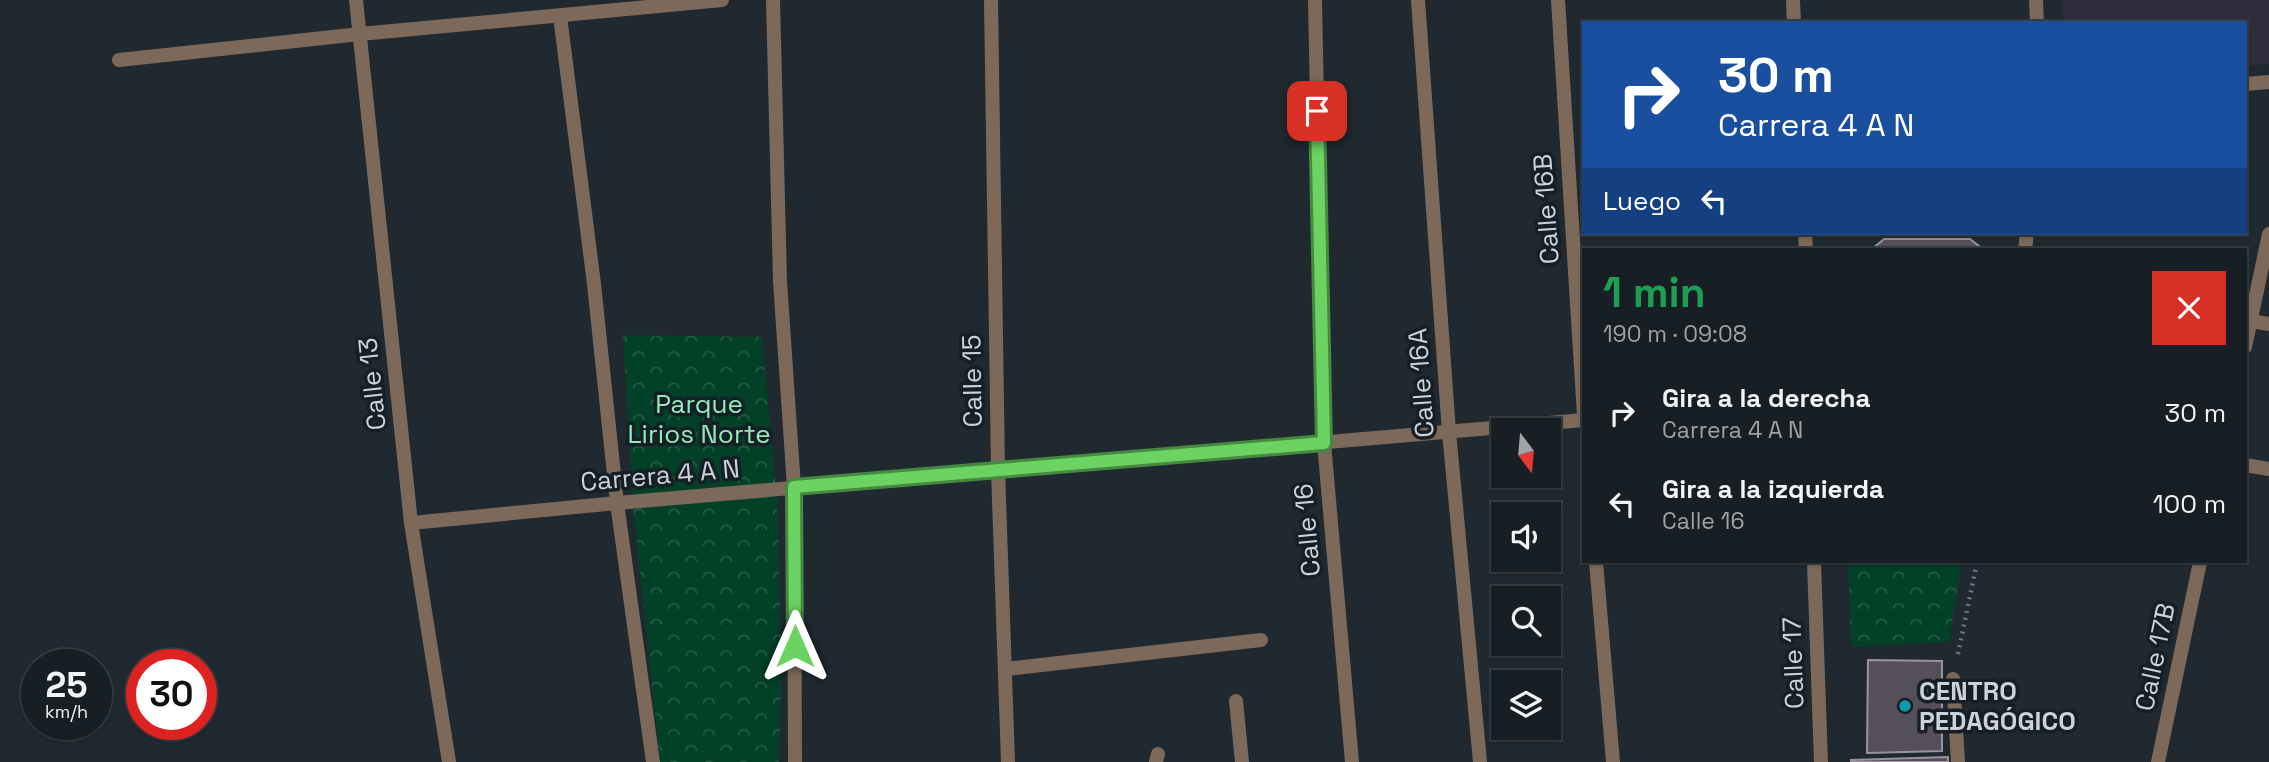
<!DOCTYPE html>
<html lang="es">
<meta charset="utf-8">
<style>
:root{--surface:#181f24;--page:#252c31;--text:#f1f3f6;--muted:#9fa2a6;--line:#363d41}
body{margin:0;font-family:"Space Grotesk",sans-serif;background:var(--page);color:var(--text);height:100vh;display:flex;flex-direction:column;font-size:26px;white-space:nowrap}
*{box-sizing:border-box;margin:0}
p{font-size:23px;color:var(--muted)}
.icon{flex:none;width:38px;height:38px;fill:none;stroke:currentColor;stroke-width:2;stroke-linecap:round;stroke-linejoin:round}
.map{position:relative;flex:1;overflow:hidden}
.drawer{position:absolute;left:1582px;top:248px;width:665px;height:315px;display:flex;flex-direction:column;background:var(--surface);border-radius:0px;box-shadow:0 2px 5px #0004,0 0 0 2px var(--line)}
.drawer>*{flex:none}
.hud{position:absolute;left:1582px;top:21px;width:665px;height:214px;border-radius:0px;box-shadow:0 2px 5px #0004,0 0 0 2px var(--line);background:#1a4fa0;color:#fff;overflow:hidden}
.needle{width:46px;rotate:164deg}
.tools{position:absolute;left:1491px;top:418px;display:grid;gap:14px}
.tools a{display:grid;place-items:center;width:70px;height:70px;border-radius:0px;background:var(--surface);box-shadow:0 2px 5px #0004,0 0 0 2px var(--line);font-size:35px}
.speed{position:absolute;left:21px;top:649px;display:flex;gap:14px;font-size:35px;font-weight:700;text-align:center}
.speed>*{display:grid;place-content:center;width:91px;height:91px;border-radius:50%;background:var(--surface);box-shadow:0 2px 5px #0004,0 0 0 2px var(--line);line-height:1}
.speed small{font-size:18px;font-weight:400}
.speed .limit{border:10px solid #d22;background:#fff;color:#111}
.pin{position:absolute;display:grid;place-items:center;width:60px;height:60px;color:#fff;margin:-30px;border-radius:14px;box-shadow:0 4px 10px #0006}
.me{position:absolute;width:77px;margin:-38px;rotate:0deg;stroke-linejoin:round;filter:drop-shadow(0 0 5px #0008)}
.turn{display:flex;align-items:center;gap:24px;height:147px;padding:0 21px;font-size:32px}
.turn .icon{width:91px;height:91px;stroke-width:2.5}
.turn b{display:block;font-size:49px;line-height:60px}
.then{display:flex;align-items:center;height:66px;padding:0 21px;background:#0003;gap:14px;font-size:26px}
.round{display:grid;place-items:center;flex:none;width:74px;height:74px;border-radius:0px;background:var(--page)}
.head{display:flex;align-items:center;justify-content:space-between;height:119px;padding:0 21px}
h1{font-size:42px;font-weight:700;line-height:52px;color:#1e9e55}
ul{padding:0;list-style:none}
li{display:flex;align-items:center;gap:21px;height:91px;padding:0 21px}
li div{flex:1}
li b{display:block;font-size:26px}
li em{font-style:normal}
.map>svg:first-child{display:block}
</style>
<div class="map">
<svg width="2269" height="762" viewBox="0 0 2269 762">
<defs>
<pattern id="park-crowns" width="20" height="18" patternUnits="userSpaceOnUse" patternTransform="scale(1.75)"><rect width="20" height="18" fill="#024027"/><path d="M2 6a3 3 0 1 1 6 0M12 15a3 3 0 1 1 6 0" fill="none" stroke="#265b46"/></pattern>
</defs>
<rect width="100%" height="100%" fill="#202930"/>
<path fill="#312c3c" d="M 2062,0 L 2269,0 L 2269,64 L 2245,66 L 2245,23 L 2064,23 Z"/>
<g fill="url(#park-crowns)">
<path d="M 623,335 L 762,337 L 777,498 L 782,672 L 779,762 L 660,762 L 633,505 Z"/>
<path d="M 1848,562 L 1962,562 L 1949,642 L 1851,647 Z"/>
</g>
<g fill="#544f59" stroke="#99939e" stroke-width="2">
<path d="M 1884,239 L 1970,239 L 1984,250 L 1871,250 Z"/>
<path d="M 1868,660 L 1942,661 L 1942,751 L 1867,753 Z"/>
<path d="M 1948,757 L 1948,762 L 1851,762 L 1851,760 Z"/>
</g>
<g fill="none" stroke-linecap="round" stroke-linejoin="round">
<path stroke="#70777d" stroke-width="4.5" stroke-dasharray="2 5" stroke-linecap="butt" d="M 1958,654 L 1977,562"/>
<g stroke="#7c6959" stroke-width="14">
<path d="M 1418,0 L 1449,432 L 1480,762"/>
<path d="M 1558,0 L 1584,415"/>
<path d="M 2251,321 L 2269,324"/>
<path d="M 2245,465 L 2269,469"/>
<path d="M 1596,562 L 1613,762"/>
<path d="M 1236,701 L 1242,762"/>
<path d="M 1156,762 L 1158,754"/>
</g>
<g stroke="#7c6959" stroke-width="14">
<path d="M 356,0 L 411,523 L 449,762"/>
<path d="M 773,0 L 780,281 L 794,487 L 795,762"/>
<path d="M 991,0 L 998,470 L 1008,762"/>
<path d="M 1315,0 L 1324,443 L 1352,762"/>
<path d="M 1793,0 L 1794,23"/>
<path d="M 2036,0 L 2037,23"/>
<path d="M 560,16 L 594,284 L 617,503 L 653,762"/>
<path d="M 119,60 L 360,34 L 722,0"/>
<path d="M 2245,84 L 2269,82"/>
<path d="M 1805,233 L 1806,250"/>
<path d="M 2025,250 L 2027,233"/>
<path d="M 2245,347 L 2269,234"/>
<path d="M 411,523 L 617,503 L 1584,420"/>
<path d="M 1814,562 L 1821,762"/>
<path d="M 1006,669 L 1261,640"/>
<path d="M 1953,679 L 1958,762"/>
<path d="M 2158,762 L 2200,562"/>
</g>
</g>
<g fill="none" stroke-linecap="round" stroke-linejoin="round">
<defs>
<path id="route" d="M 795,646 L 794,487 L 1324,443 L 1317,111"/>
</defs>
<use href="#route" stroke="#468940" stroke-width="18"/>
<use href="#route" stroke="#6bd362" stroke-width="12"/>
</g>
<circle fill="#0f9aa8" stroke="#161f26" stroke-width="2.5" cx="1905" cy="706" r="7"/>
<g text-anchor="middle" stroke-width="7" stroke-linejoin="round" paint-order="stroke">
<g font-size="26" fill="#ccd2d7" stroke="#161f26">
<text transform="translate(1546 209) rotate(-94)" y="9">Calle 16B</text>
<text transform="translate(972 381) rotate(-91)" y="9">Calle 15</text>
<text transform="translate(1421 383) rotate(-94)" y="9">Calle 16A</text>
<text transform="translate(372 384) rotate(-96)" y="9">Calle 13</text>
<text transform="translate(660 475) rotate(-5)" y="9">Carrera 4 A N</text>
<text transform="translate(1307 530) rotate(-95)" y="9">Calle 16</text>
<text transform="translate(2155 657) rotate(-78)" y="9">Calle 17B</text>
<text transform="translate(1793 663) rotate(-92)" y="9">Calle 17</text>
</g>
<g font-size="26" fill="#94eabb" stroke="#161f26">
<text x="699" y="413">Parque<tspan x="699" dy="30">Lirios Norte</tspan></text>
</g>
<g font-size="26" font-weight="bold" fill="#ccd2d7" stroke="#161f26" text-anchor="start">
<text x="1919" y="700">CENTRO<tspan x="1919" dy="30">PEDAGÓGICO</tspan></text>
</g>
</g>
</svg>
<div class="tools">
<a><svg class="needle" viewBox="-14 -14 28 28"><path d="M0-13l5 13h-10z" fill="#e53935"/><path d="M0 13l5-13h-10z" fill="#9fa2a6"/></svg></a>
<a><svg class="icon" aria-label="sound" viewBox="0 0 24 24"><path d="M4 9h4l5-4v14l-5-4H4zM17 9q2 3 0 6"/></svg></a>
<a><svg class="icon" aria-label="search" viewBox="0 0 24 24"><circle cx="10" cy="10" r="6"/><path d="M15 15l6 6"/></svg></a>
<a><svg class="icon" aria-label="layers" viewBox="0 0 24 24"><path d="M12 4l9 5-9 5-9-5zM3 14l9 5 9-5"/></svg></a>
</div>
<div class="speed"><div>25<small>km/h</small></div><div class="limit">30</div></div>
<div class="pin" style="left:1317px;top:111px;background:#d93025"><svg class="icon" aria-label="arrive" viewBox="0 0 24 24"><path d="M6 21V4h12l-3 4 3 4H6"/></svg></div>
<svg class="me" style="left:795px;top:646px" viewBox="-20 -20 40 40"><path d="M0-17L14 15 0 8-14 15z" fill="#6bd362" stroke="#fff" stroke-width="4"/></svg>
<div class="hud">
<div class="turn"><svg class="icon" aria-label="right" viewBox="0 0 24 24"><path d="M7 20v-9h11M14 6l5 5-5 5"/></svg><div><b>30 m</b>Carrera 4 A N</div></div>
<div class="then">Luego<svg class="icon" aria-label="left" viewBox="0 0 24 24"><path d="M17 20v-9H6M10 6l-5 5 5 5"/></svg></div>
</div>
<section class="drawer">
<div class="head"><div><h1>1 min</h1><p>190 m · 09:08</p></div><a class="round" style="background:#d93025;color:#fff"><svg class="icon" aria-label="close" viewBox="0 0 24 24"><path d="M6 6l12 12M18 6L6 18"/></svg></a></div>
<ul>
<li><svg class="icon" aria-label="right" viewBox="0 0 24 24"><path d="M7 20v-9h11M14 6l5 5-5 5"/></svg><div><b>Gira a la derecha</b><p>Carrera 4 A N</p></div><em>30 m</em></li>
<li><svg class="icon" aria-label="left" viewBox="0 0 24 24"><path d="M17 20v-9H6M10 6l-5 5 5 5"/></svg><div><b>Gira a la izquierda</b><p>Calle 16</p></div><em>100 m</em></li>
</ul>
</section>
</div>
